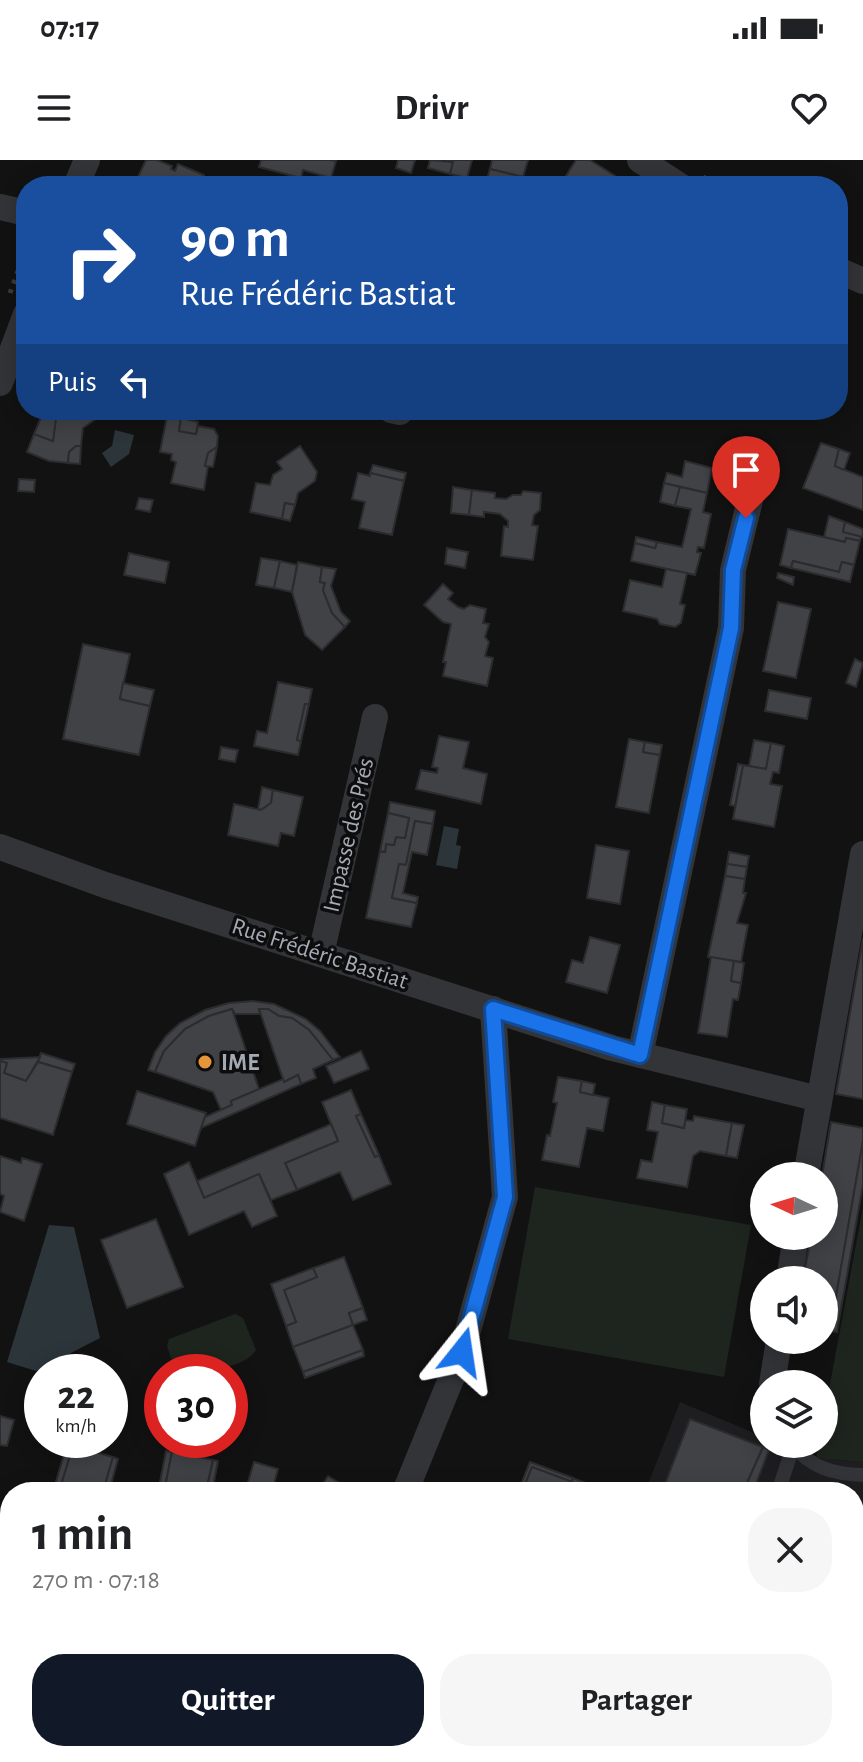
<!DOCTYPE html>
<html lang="fr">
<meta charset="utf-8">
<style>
:root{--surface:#fff;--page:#f6f6f6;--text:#202124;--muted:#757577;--accent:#111827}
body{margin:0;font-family:"Alegreya Sans",sans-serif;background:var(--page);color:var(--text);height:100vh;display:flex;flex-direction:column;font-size:30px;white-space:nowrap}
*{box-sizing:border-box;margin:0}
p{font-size:26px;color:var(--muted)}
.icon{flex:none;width:44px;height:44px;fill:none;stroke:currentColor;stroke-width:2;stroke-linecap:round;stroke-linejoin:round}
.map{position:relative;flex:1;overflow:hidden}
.details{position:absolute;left:0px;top:1322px;width:864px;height:280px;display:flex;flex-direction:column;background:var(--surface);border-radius:32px 32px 0 0;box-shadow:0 4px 20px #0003}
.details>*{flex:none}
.hud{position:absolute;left:16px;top:16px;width:832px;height:244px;border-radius:32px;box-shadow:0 4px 20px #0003;background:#1a4fa0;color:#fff;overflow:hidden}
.needle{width:52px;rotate:274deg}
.fabs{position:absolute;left:750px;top:1002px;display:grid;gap:16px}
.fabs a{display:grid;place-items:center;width:88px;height:88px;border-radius:50%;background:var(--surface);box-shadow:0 4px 20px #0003;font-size:40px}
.speed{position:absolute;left:24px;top:1194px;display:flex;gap:16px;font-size:40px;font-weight:700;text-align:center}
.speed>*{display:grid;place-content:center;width:104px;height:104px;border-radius:50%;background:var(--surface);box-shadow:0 4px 20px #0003;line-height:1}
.speed small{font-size:20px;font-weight:400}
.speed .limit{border:12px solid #d22;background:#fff;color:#111}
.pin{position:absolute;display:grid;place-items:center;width:68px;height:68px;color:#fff;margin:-82px -34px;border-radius:50% 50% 50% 0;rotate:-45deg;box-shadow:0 0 8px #0007}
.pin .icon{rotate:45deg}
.me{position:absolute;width:88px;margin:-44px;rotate:15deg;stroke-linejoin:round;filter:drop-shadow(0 0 6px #0008)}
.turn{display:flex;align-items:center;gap:28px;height:168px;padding:0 32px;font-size:36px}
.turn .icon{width:104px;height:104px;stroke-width:2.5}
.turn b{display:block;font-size:56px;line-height:68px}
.then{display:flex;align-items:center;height:76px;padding:0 32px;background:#0003;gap:16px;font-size:30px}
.round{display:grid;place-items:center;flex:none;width:84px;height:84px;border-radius:32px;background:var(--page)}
.head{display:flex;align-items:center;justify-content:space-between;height:136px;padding:0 32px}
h1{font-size:48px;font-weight:700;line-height:60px}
.cta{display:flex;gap:16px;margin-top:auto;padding:16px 32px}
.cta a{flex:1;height:92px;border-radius:32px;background:var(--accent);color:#fff;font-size:32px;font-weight:700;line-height:92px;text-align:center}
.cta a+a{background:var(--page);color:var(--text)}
.status{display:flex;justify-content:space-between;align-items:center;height:56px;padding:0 40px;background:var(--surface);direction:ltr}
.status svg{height:22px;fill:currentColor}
header{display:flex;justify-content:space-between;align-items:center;height:104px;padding:0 32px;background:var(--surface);font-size:36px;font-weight:700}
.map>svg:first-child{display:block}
</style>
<div class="status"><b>07:17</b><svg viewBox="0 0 49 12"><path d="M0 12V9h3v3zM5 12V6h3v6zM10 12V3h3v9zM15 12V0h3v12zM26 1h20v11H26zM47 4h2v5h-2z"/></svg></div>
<header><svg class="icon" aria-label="menu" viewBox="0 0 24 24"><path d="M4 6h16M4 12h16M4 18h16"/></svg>Drivr<svg class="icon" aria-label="heart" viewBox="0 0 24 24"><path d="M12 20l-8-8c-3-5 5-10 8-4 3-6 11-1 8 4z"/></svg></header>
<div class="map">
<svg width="863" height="1602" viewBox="0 0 863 1602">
<rect width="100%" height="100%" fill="#121213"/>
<path fill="#1e1e20" d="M 680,1242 L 764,1277 L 764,1284 L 782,1284 L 816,1298 L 863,1302 L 863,1602 L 539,1602 L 543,1592 L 854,1592 L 854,1332 L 645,1332 Z"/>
<g fill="#1e251e">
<path d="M 535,1027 L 751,1065 L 724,1217 L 508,1179 Z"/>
<path d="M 863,1047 L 863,1302 L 816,1298 L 819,1284 L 824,1284 L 824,1256 Z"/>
<path d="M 235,1154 L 243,1158 L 256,1190 C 244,1210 197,1212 176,1212 L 167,1186 L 169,1179 Z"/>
</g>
<g fill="#2c353a">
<path d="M 115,270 L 134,275 L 129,294 L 111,307 L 102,293 L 112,286 Z"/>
<path d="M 444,666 L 459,669 L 456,685 L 461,686 L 457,709 L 436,705 Z"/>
<path d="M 49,1065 L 74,1067 L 100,1178 L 36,1211 L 7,1202 Z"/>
</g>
<g fill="#414246" stroke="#2c2c2f" stroke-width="2">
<path d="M 146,0 L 157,0 L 172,6 L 171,9 L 175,11 L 178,4 L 204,15 L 199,26 L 130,26 L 133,18 L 137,19 Z"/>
<path d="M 261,0 L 330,0 L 336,1 L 331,18 L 303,10 L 301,18 L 259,7 Z"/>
<path d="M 398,0 L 415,0 L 411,13 L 396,8 Z"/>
<path d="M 430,0 L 453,2 L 450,14 L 428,8 Z"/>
<path d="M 446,0 L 472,0 L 467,18 L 450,14 L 453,2 Z"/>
<path d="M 492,0 L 528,0 L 523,17 L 490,9 Z"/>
<path d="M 576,0 L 590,0 L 617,17 L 611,26 L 574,26 L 564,19 Z"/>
<path d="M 490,9 L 523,17 L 520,26 L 487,19 Z"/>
<path d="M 60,250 L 108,250 L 83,268 L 81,286 L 76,286 L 69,292 L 68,303 L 49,301 L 27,292 L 34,274 L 53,281 L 56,253 Z"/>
<path d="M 42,255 L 56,259 L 53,281 L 34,274 Z"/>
<path d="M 167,256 L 181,258 L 179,271 L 196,274 L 198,266 L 214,269 L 218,276 L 217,287 L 208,293 L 205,306 L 208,306 L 204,330 L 171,323 L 176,302 L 171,300 L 172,294 L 160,292 Z"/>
<path d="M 181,258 L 198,262 L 196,274 L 179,271 Z"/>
<path d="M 821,283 L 839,289 L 835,306 L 863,317 L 863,350 L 803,328 Z"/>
<path d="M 76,286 L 81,286 L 80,304 L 68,303 L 69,292 Z"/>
<path d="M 300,286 L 317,312 L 315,321 L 298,333 L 295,345 L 285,343 L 282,359 L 250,352 L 256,323 L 270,325 L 273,315 L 282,309 L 277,302 Z"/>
<path d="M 217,287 L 213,307 L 205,306 L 208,293 Z"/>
<path d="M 839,289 L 850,293 L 844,310 L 835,306 Z"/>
<path d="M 685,301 L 712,308 L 707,333 L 664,323 L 667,313 L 682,317 Z"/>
<path d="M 373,305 L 406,313 L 404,321 L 370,313 Z"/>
<path d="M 358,313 L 370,316 L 370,313 L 404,321 L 392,375 L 359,368 L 365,342 L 352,339 Z"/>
<path d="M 19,319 L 35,320 L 34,332 L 18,331 Z"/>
<path d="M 664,323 L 680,327 L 675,346 L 660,342 Z"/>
<path d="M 453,327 L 472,330 L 469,355 L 451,353 Z"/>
<path d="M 680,327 L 707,333 L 703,352 L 711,354 L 704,388 L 698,387 L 697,392 L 701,393 L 695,415 L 631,401 L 635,383 L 655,388 L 657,382 L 682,387 L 691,349 L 675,346 Z"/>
<path d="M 472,330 L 495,333 L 495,338 L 506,339 L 513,335 L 521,335 L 523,331 L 541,333 L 540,350 L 534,355 L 532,365 L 538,366 L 533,400 L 501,396 L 504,366 L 508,367 L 508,361 L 500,354 L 484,352 L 484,357 L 469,355 Z"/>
<path d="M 139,338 L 153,340 L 150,352 L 136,349 Z"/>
<path d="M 285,343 L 295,345 L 290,361 L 282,359 Z"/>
<path d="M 829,356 L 845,362 L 843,372 L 861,376 L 860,381 L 846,378 L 845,382 L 824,377 Z"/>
<path d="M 845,362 L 863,369 L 863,377 L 843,372 Z"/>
<path d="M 788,369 L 845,382 L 846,378 L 860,381 L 854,405 L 842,402 L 839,412 L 793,401 L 791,408 L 780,405 Z"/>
<path d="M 636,377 L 657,382 L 655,388 L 635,383 Z"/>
<path d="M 447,388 L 468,392 L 465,408 L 445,404 Z"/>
<path d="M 129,393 L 169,402 L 165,423 L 124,415 Z"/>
<path d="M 261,398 L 280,401 L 274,428 L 256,425 Z"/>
<path d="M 280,401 L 297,405 L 292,432 L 274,428 Z"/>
<path d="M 793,401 L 839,412 L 842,402 L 854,405 L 850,422 L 791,408 Z"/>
<path d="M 298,402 L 322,407 L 320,422 L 325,423 L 323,430 L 332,453 L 345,467 L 322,490 L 305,475 L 292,432 Z"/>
<path d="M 322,407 L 336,409 L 331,426 L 341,452 L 350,461 L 345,467 L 332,453 L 323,430 L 325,423 L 320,422 Z"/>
<path d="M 666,409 L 687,413 L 680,444 L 685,445 L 681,463 L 675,467 L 660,464 L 657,459 L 623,451 L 630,420 L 662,427 Z"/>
<path d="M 778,413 L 794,417 L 793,425 L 777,418 Z"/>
<path d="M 443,424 L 453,433 L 448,439 L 458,447 L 464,449 L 470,445 L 486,449 L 483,463 L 489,464 L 485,477 L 489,482 L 485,496 L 493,498 L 487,526 L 443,516 L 446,502 L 443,502 L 451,464 L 443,462 L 424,445 Z"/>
<path d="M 778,442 L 811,449 L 796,518 L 763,511 Z"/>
<path d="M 83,484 L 130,494 L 120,539 L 150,546 L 139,595 L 63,579 Z"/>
<path d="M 855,499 L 863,503 L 856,527 L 846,523 Z"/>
<path d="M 278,522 L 312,529 L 309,544 L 305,544 L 297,580 L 301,581 L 298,595 L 254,586 L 257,571 L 267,573 Z"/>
<path d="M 123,523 L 154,530 L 150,546 L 120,539 Z"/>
<path d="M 769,530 L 811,538 L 807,559 L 765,551 Z"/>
<path d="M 305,544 L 309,544 L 301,581 L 297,580 Z"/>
<path d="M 439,576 L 469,582 L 463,608 L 487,614 L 481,644 L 416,629 L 421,610 L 437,613 L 438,608 L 432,607 Z"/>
<path d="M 629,579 L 645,582 L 643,592 L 660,595 L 649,653 L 616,647 Z"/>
<path d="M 754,580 L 771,583 L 766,609 L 749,606 Z"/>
<path d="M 645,582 L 662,585 L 660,595 L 643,592 Z"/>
<path d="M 771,583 L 784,586 L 779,613 L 773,612 L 770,624 L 782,626 L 774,667 L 733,659 L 743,605 L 766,609 Z"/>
<path d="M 221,587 L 238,590 L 235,602 L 219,599 Z"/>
<path d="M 738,604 L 743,605 L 735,646 L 730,645 Z"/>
<path d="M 262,627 L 273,630 L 271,643 L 261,650 L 258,649 Z"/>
<path d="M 273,630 L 303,637 L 294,676 L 281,673 L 278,686 L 228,675 L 234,644 L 261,650 L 271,643 Z"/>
<path d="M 390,642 L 435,651 L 433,664 L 415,661 L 406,705 L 399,704 L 392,738 L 417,743 L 411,767 L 366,758 L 380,691 L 385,692 L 386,684 L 394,685 L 396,677 L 405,678 L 409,658 L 388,653 Z"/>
<path d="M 388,653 L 409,658 L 405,678 L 396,677 L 394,685 L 386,684 L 385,692 L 380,691 Z"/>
<path d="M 415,661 L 433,664 L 427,695 L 412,692 L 403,733 L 418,737 L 417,743 L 392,738 L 399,704 L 406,705 Z"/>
<path d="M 596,685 L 629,691 L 620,744 L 587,738 Z"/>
<path d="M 729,692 L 749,696 L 747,707 L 727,704 Z"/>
<path d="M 727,704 L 747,707 L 745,719 L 725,716 Z"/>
<path d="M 725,716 L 745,719 L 743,733 L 746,733 L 737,763 L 748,765 L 741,802 L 708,797 Z"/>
<path d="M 590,777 L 620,785 L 607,833 L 566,822 L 572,800 L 583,803 Z"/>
<path d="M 863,778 L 863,939 L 836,934 Z"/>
<path d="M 711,797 L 734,801 L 731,821 L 741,823 L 738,840 L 733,839 L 727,877 L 698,873 Z"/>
<path d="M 734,801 L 744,803 L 741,823 L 731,821 Z"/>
<path d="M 253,841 L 274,844 L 306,859 L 320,871 L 340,897 L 333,900 L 309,870 L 292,858 L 279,856 L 268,849 L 259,849 L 260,854 L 235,854 L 232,849 L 209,856 L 185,869 L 164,891 L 155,912 L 148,910 L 155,892 L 166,876 L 180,863 L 205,850 L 229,843 Z"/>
<path d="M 232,849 L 259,929 L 231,941 L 232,945 L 221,950 L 213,932 L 155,912 L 164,891 L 185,869 L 209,856 Z"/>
<path d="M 259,849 L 268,849 L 279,856 L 292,858 L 309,870 L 333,900 L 313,909 L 316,918 L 301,924 L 298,915 L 284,922 Z"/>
<path d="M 361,891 L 369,909 L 334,923 L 326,906 Z"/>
<path d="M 41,893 L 75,904 L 72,912 L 38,902 Z"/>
<path d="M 40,897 L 26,921 L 4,913 L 7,903 L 0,901 L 0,899 Z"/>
<path d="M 0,901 L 7,903 L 4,913 L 26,921 L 38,902 L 72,912 L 53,975 L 0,958 Z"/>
<path d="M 298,915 L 301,924 L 201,968 L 205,957 L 232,945 L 231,941 L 283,919 L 284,922 Z"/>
<path d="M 558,917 L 582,921 L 580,932 L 609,938 L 603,971 L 587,968 L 579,1007 L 542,1000 L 547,975 L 550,976 L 557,943 L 553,942 Z"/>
<path d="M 582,921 L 595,924 L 593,935 L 580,932 Z"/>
<path d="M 351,930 L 361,954 L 356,956 L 375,997 L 379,995 L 391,1024 L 353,1040 L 340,1012 L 297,1030 L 285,1003 L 338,981 L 322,942 Z"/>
<path d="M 137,931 L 206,953 L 195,986 L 127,964 Z"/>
<path d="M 652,942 L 665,945 L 662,963 L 684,968 L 685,960 L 693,961 L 694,956 L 732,963 L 726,996 L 700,991 L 693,996 L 687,1027 L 637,1018 L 641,1000 L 652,1002 L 658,972 L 647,970 Z"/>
<path d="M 665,945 L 687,949 L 684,968 L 662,963 Z"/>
<path d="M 361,954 L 379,995 L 375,997 L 356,956 Z"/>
<path d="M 831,962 L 863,968 L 863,981 L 830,1171 L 824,1170 L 824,1120 L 803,1120 L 811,1076 L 824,1076 L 824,1016 L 822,1016 Z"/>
<path d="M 732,963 L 744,965 L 737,998 L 726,996 Z"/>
<path d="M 331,964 L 338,981 L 285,1003 L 297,1030 L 271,1040 L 259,1014 L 204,1038 L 197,1021 Z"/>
<path d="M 863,981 L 863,1024 L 837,1172 L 830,1171 Z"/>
<path d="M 0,996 L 21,1003 L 22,998 L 42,1004 L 24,1061 L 0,1052 L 4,1036 L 0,1034 Z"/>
<path d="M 189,1002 L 204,1038 L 259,1014 L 277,1056 L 252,1067 L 244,1051 L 189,1075 L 164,1014 Z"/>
<path d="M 156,1059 L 183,1127 L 127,1148 L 101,1080 Z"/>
<path d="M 344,1097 L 363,1148 L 349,1153 L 353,1165 L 293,1187 L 286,1166 L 296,1162 L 284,1130 L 317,1117 L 313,1108 Z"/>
<path d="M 313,1108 L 317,1117 L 284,1130 L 296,1162 L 286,1166 L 271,1124 Z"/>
<path d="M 363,1148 L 367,1160 L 353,1165 L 349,1153 Z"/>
<path d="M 353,1165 L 363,1190 L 303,1212 L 293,1187 Z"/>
<path d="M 363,1190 L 364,1196 L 305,1218 L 303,1212 Z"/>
<path d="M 0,1256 L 14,1260 L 7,1286 L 0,1285 Z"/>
<path d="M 690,1259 L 763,1287 L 743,1332 L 662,1332 Z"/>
<path d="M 67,1284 L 73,1286 L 59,1332 L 53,1332 Z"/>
<path d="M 73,1286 L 113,1297 L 103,1332 L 59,1332 Z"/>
<path d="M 763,1287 L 769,1290 L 753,1332 L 743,1332 Z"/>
<path d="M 166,1291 L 172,1292 L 164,1332 L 158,1332 Z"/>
<path d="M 172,1292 L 213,1300 L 206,1332 L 164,1332 Z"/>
<path d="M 113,1297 L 118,1299 L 109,1332 L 103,1332 Z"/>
<path d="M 213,1300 L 218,1301 L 212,1332 L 206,1332 Z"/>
<path d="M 254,1302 L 278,1309 L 272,1332 L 245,1332 Z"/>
<path d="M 530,1302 L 573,1318 L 572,1322 L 532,1307 L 524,1327 L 537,1332 L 518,1332 Z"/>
<path d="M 532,1307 L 572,1322 L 573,1318 L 609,1332 L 537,1332 L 524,1327 Z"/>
<path d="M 328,1316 L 354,1332 L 318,1332 Z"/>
<path d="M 854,1420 L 863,1421 L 863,1500 L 855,1500 Z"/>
<rect x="854" y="1500" width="9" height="49"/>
<path d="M 48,1592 L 73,1592 L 71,1602 L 45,1602 Z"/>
<path d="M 610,1592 L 628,1592 L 624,1602 L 607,1600 Z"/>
<path d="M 628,1592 L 684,1592 L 681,1602 L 624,1602 Z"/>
</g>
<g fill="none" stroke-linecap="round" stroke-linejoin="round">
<g stroke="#393b3f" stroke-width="5" stroke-dasharray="4 6" stroke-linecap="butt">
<path d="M 703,17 L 719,26"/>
<path d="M 10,133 L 26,89"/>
<path d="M 455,1592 L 476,1602"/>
</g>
<g stroke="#333438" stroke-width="14">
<path d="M 791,1284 C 812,1308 832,1314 863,1315"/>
<path d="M 778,1332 L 793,1287"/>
</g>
<g stroke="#333438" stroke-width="26">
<path d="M 640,0 L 680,26"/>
<path d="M 76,26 L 87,0"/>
<path d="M 0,47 L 26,53"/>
<path d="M 838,110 L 863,121"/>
<path d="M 0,223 L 26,154"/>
<path d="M 391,250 L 400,252"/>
<path d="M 0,687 L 105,725 L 612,888 L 819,939"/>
<path d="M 321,794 L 375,557"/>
<path d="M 640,895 L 731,468 L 733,410 L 752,332"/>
<path d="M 806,1016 L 863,694"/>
<path d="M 789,1120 L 796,1076"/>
<path d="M 772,1224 L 779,1180"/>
<path d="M 405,1332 L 462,1192 L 505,1037 L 493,849"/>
<path d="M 0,1504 L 10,1505"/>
<path d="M 0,1575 L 10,1526"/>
<path d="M 403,1592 L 425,1602"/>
</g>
</g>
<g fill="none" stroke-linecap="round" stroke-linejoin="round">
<defs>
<path id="route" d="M 462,1192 L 505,1037 L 493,849 L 640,895 L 731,468 L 733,410 L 746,358"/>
</defs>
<use href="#route" stroke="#114b97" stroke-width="20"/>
<use href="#route" stroke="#1a73e8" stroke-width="14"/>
</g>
<circle fill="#e39739" stroke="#0d0d0e" stroke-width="3" cx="205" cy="902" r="8"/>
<g text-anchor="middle" stroke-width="7" stroke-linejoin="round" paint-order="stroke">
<g font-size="24" fill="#a4aab3" stroke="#0d0d0e">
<text transform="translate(348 675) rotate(-77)" y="8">Impasse des Prés</text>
<text transform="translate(320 793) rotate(18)" y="8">Rue Frédéric Bastiat</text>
</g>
<g font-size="24" font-weight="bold" fill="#a4aab3" stroke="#0d0d0e" text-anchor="start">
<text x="221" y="910">IME</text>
</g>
</g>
</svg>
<div class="fabs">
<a><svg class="needle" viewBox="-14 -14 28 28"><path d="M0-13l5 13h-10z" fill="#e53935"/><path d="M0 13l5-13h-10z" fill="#757577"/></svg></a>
<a><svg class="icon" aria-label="sound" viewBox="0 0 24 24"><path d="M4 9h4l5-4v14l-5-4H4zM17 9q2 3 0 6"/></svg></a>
<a><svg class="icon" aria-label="layers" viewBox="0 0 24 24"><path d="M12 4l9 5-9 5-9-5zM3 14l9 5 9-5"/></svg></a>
</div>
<div class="speed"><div>22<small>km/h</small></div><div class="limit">30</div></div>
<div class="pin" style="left:746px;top:358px;background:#d93025"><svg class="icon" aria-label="arrive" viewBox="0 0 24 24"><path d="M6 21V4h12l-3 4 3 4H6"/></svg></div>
<svg class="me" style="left:462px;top:1192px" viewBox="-20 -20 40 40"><path d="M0-17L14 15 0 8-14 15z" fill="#1a73e8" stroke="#fff" stroke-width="4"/></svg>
<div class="hud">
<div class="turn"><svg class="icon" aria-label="right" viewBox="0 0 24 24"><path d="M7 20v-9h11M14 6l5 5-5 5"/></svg><div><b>90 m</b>Rue Frédéric Bastiat</div></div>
<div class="then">Puis<svg class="icon" aria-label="left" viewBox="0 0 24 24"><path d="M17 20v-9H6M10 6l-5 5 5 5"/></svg></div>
</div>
<section class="details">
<div class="head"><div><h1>1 min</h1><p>270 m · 07:18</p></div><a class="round"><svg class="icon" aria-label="close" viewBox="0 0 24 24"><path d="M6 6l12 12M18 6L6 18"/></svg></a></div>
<div class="cta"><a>Quitter</a><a>Partager</a></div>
</section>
</div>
